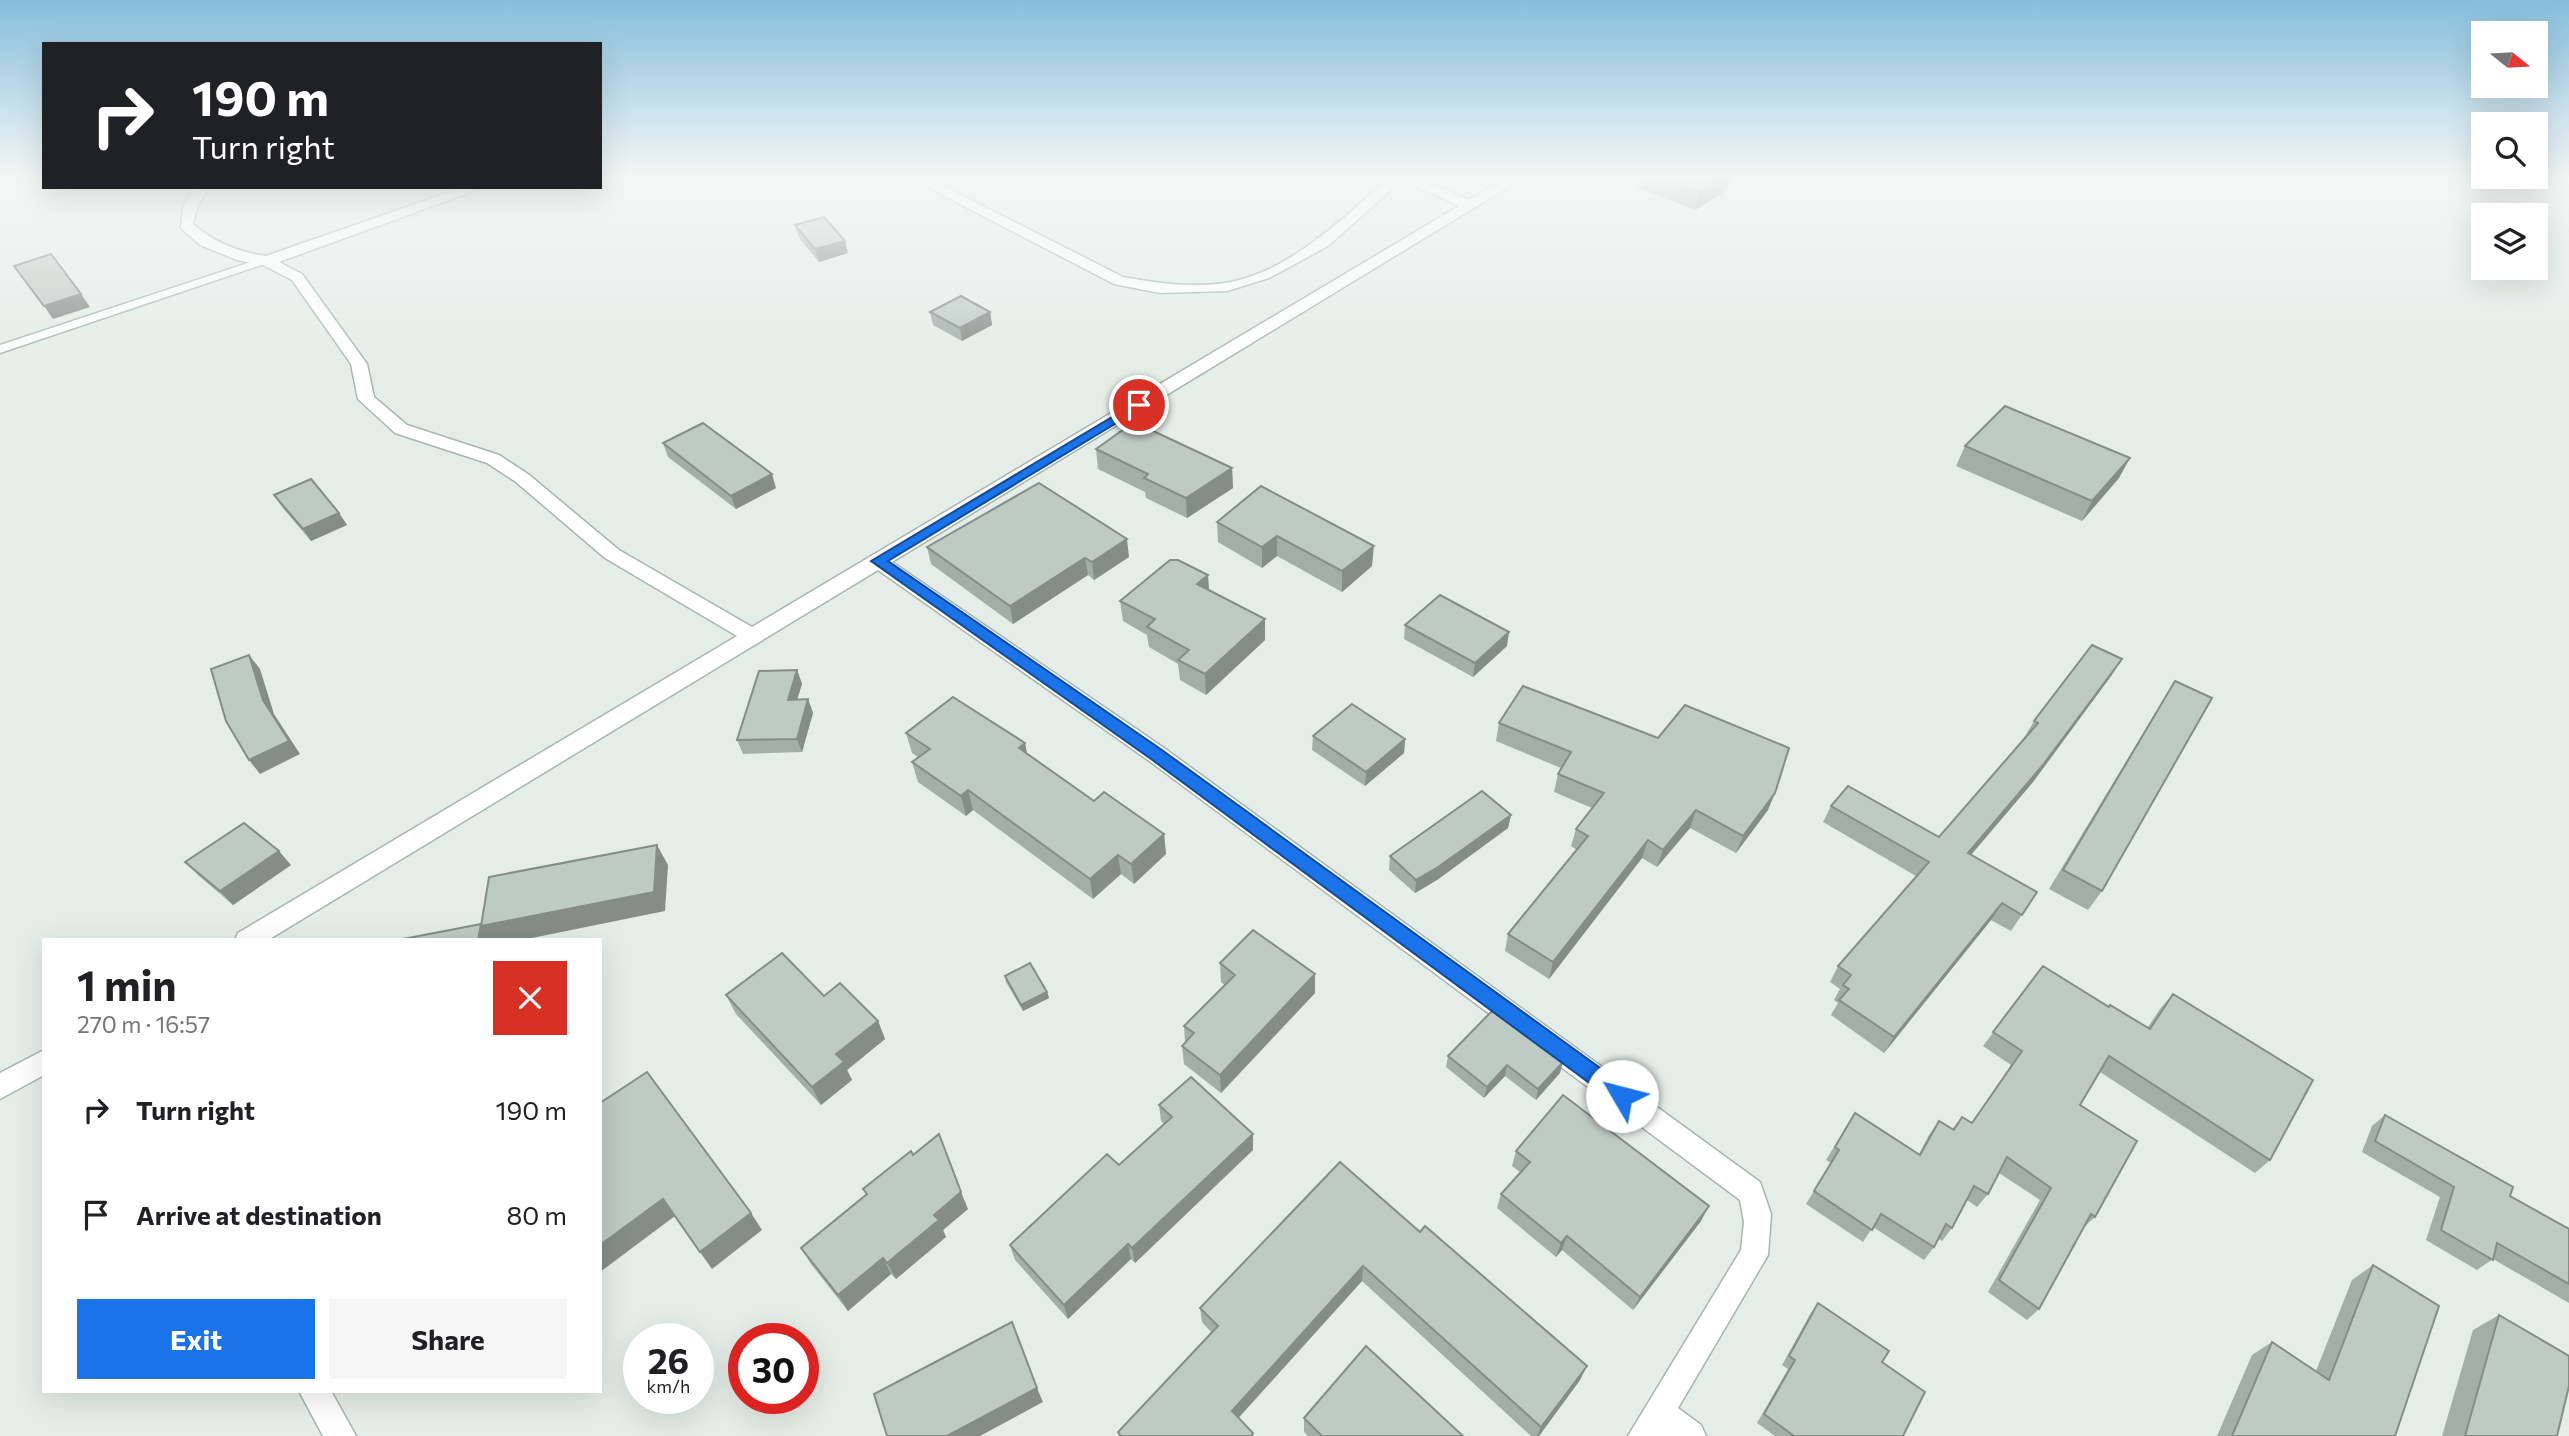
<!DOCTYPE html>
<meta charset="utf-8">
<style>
:root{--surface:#fff;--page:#f6f6f6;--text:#202124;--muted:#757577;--accent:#1a73e8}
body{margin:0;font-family:Commissioner,sans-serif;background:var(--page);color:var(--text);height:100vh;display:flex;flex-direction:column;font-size:26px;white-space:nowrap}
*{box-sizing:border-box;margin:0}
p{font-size:23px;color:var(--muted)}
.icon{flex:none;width:38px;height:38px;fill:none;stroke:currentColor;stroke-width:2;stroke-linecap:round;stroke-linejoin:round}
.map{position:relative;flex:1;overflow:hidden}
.panel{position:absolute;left:42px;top:938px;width:560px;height:455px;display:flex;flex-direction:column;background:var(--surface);border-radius:0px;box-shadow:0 7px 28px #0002}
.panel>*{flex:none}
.guide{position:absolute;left:42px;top:42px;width:560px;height:147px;border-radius:0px;box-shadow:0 7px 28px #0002;background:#202124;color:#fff;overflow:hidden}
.needle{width:46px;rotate:108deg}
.buttons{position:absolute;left:2471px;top:21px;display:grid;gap:14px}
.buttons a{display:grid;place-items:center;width:77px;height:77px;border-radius:0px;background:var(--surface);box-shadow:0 7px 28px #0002;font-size:35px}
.speed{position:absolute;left:623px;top:1323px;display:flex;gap:14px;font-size:35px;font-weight:700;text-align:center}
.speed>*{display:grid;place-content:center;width:91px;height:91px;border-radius:50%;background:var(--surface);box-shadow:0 7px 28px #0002;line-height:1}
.speed small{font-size:18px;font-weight:400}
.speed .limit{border:10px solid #d22;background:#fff;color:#111}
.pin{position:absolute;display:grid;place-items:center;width:60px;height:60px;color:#fff;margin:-30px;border:4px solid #fff;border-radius:50%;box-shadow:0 2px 7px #0007}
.me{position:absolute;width:77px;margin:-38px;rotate:307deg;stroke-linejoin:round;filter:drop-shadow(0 0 5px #0008)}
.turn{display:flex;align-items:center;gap:24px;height:147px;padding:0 35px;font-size:32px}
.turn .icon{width:91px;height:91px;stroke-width:2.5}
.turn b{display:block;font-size:49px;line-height:60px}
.round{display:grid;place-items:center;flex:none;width:74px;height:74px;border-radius:0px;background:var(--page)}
.head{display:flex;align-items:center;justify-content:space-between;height:119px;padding:0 35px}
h1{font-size:42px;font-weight:700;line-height:52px}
.button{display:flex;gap:14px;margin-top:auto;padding:14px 35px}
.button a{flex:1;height:80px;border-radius:0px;background:var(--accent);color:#fff;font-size:28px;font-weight:700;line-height:80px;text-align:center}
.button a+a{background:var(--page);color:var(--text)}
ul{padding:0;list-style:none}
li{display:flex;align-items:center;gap:21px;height:105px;padding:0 35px}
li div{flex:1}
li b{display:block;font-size:26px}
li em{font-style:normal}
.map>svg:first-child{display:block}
</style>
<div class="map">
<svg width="2569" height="1436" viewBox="0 0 2569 1436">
<rect width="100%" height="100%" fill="#e5ede8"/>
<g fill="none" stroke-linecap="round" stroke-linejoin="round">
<defs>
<path id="service" d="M 263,258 L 273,261 L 0,353 L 0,345 Z"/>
<g id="minor">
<path d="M 904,175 L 922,175 L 1123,277 C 1156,283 1192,288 1225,283 C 1289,273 1346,216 1392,175 L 1413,175 L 1469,200 L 1511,175 L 1528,175 L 892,562 L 1164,748 L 1760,1182 L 1771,1214 L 1768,1255 L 1678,1408 L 1701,1425 L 1706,1436 L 1628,1436 L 1741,1250 L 1744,1222 L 1740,1200 L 1148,760 L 878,570 L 268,940 L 235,940 L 238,933 L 737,636 L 605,558 L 516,482 L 487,463 L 395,433 L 358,399 L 351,364 L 292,280 L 263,265 L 237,260 L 200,245 L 181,228 L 183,207 L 195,187 L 209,187 L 197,207 L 193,224 C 215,243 238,252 266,256 L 464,187 L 485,187 L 279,262 L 302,274 L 367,364 L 374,397 L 407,425 L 499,455 L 528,474 L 619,550 L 752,627 L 1459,206 L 1402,180 L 1328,246 L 1269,278 L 1227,291 L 1160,293 L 1114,284 Z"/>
<path d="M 44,1050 L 44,1075 L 0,1099 L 0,1073 Z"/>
<path d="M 299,1391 L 331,1391 L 356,1436 L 323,1436 Z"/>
</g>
</defs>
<use href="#service" stroke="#a8b5ae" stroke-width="3"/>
<use href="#minor" stroke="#a8b5ae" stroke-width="3"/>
<use href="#service" fill="#fff" fill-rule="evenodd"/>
<use href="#minor" fill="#fff" fill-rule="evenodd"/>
</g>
<g fill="#a3aea9">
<path d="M 1640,175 L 1732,175 L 1728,189 L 1695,210 L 1638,188 Z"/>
<path d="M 795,225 L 848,253 L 819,262 L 799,238 Z"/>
<path d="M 930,312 L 990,312 L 992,325 L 962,341 L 933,325 Z"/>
<path d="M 663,443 L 776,488 L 736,509 L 668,457 Z"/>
<path d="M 1965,446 L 2119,478 L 2082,521 L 1956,466 Z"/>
<path d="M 1096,449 L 1232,468 L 1233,488 L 1187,518 L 1146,498 L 1145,492 L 1098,469 Z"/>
<path d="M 1261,486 L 1372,566 L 1342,592 L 1277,556 L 1262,568 L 1218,542 L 1217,522 Z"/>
<path d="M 274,495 L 339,513 L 347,525 L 311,541 L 282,507 Z"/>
<path d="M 927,547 L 1129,557 L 1094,580 L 1088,575 L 1013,624 L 931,564 Z"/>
<path d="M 1208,575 L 1209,590 L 1265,619 L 1265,640 L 1206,695 L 1180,680 L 1178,664 L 1149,647 L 1147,635 L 1123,621 L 1120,601 Z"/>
<path d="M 1405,625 L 1507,646 L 1473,677 L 1404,639 Z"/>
<path d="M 2122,659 L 2111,676 L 2033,782 L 1971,855 L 2037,892 L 2011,931 L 1991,920 L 1884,1053 L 1831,1015 L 1838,1003 L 1834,1000 L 1840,989 L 1830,982 L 1838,966 L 1916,876 L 1823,822 L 1831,806 L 1939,837 L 2025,738 L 2024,738 L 2034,721 Z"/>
<path d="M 797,670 L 802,684 L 797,699 L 808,699 L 813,713 L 802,752 L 743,754 L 737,740 Z"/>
<path d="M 2175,681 L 2102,891 L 2088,910 L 2049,889 L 2162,702 Z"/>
<path d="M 1499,723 L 1768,810 L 1736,853 L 1690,828 L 1657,867 L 1642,858 L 1549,979 L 1505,951 L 1508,934 L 1577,850 L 1571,846 L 1576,829 L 1592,808 L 1554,792 L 1558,774 L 1561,768 L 1496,741 Z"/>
<path d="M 906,733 L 1025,743 L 1027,754 L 1094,801 L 1164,834 L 1166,854 L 1134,884 L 1121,874 L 1093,899 L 973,810 L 966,816 L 918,782 L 912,762 L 918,757 L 912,753 Z"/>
<path d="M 1313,736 L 1405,739 L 1404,753 L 1365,786 L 1312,750 Z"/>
<path d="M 1511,815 L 1508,828 L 1437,880 L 1415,893 L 1389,870 L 1390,856 Z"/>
<path d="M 185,862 L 291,865 L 233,905 L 198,875 Z"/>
<path d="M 1220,963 L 1315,993 L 1221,1093 L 1184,1064 L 1182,1046 L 1185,1042 L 1184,1026 L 1225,985 L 1221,982 Z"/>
<path d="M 2043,966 L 2108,1007 L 2148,1027 L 2160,1009 L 2173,994 L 2270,1160 L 2255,1173 L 2100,1072 L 2080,1105 L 2095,1217 L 2084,1227 L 2039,1309 L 2027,1320 L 1988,1292 L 2040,1200 L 1999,1173 L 1988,1194 L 1977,1207 L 1967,1200 L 1952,1228 L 1942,1241 L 1938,1239 L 1934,1247 L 1924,1260 L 1873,1227 L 1863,1242 L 1806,1204 L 1831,1163 L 1826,1160 L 1855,1113 L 1919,1154 L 1929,1135 L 1939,1121 L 1952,1129 L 1962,1117 L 1972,1123 L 2011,1065 L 1983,1046 Z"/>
<path d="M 1005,976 L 1047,992 L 1049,998 L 1023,1011 L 1006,982 Z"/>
<path d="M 726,995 L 824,996 L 878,1021 L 885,1039 L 847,1070 L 852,1080 L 821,1105 L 736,1014 Z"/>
<path d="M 1448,1056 L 1560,1073 L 1536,1100 L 1505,1076 L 1484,1098 L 1446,1067 Z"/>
<path d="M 1159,1105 L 1253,1134 L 1253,1150 L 1135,1263 L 1131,1259 L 1068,1319 L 1015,1260 L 1010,1245 L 1119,1165 L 1164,1124 L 1161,1121 Z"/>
<path d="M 2385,1115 L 2510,1196 L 2569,1229 L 2569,1303 L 2493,1259 L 2477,1270 L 2426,1240 L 2440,1197 L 2362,1152 L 2372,1126 Z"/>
<path d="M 1516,1151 L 1701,1221 L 1633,1310 L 1562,1250 L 1556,1257 L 1497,1208 L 1501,1194 L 1520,1172 L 1512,1166 Z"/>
<path d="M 913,1155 L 968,1209 L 943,1230 L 946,1237 L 896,1279 L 891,1274 L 848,1311 L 811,1264 L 801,1248 L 866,1195 L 863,1189 Z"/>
<path d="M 1340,1162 L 1580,1380 L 1539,1436 L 1531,1436 L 1362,1281 L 1238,1418 L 1254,1436 L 1119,1436 L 1118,1432 L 1211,1332 L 1202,1322 L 1200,1308 Z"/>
<path d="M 2373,1265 L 2395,1436 L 2217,1436 L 2252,1355 L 2272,1342 L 2316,1371 L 2352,1280 Z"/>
<path d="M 1818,1303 L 1882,1362 L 1903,1436 L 1775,1436 L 1757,1423 L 1788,1369 L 1782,1365 L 1811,1313 Z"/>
<path d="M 2499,1315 L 2557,1436 L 2442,1436 L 2473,1330 Z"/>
<path d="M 1304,1418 L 1463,1436 L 1308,1436 L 1304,1432 Z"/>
</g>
<g fill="#858d89">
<path d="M 1726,175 L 1732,175 L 1728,189 L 1695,210 L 1699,192 Z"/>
<path d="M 845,241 L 848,253 L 819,262 L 815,249 Z"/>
<path d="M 81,294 L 90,307 L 53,319 L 44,306 Z"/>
<path d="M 990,312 L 992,325 L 962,341 L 960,328 Z"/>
<path d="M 2130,458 L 2119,478 L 2082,521 L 2092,501 Z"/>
<path d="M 1232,468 L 1233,488 L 1187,518 L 1186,498 Z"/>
<path d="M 772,474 L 776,488 L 736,509 L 731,496 Z"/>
<path d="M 339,513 L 347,525 L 311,541 L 303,529 Z"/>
<path d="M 1277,536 L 1277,556 L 1262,568 L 1262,547 Z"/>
<path d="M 1127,539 L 1129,557 L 1094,580 L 1092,562 Z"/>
<path d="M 1374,546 L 1372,566 L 1342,592 L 1342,571 Z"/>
<path d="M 1085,558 L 1088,575 L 1013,624 L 1010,606 Z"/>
<path d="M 1208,575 L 1209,595 L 1197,584 Z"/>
<path d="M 1265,619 L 1265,640 L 1206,695 L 1205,674 Z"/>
<path d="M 1509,632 L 1507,646 L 1473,677 L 1475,663 Z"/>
<path d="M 249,655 L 260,669 L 274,714 L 300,754 L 260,774 L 249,760 L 263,700 Z"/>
<path d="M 2122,659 L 2111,676 L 2033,782 L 1958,870 L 1968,853 Z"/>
<path d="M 797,670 L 802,684 L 793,713 L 788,700 Z"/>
<path d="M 808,699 L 813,713 L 802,752 L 797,739 Z"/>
<path d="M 1405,739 L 1404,753 L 1365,786 L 1366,772 Z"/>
<path d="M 1025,743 L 1029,764 L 1019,748 Z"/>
<path d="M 968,790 L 973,810 L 966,816 L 961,796 Z"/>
<path d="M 1775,793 L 1768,810 L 1736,853 L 1743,836 Z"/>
<path d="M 1696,810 L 1690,828 L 1657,867 L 1663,850 Z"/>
<path d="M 1511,815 L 1508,828 L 1437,880 L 1415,893 L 1416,880 Z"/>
<path d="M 1164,834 L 1166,854 L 1134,884 L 1131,864 Z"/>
<path d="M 1648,840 L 1642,858 L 1549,979 L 1553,962 Z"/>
<path d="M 657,845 L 668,865 L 665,911 L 522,940 L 478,940 L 481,924 Z"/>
<path d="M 279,851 L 291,865 L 233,905 L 220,891 Z"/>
<path d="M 1118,855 L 1121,874 L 1093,899 L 1090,879 Z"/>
<path d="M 2002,903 L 1991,920 L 1884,1053 L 1894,1037 Z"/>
<path d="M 1315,974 L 1315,993 L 1221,1093 L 1220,1075 Z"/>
<path d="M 1047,992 L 1049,998 L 1023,1011 L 1021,1005 Z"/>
<path d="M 878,1021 L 885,1039 L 847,1070 L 852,1080 L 821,1105 L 812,1087 L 836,1054 Z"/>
<path d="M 1563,1062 L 1560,1073 L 1536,1100 L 1538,1089 Z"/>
<path d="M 1507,1065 L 1505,1076 L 1484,1098 L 1487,1087 Z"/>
<path d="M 1253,1134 L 1253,1150 L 1135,1263 L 1132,1248 Z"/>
<path d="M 961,1192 L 968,1209 L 943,1230 L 946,1237 L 896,1279 L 887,1263 L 934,1215 Z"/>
<path d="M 663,1199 L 675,1216 L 600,1272 L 600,1245 Z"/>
<path d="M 1709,1206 L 1701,1221 L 1633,1310 L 1640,1297 Z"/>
<path d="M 751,1213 L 762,1230 L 712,1269 L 700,1252 Z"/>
<path d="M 1567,1236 L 1562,1250 L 1556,1257 L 1561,1243 Z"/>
<path d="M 1128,1244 L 1131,1259 L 1068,1319 L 1064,1305 Z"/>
<path d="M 883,1258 L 891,1274 L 848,1311 L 838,1295 Z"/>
<path d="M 1363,1266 L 1362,1281 L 1233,1424 L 1232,1411 Z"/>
<path d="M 1587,1366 L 1580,1380 L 1539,1436 L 1537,1436 L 1541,1427 Z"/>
<path d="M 1037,1388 L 1043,1402 L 980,1436 L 947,1436 Z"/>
</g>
<g fill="#becac4" stroke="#858d89" stroke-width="2">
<path d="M 1656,175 L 1726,175 L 1699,192 Z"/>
<path d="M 824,217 L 845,241 L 815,249 L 795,225 Z"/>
<path d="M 51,254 L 81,294 L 44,306 L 14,266 Z"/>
<path d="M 961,296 L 990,312 L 960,328 L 930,312 Z"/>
<path d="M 2005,406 L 2130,458 L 2092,501 L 1965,446 Z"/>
<path d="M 1134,422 L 1232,468 L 1186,498 L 1144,478 L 1148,474 L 1096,449 Z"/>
<path d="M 703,423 L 772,474 L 731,496 L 663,443 Z"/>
<path d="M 311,479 L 339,513 L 303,529 L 274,495 Z"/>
<path d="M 1039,483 L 1127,539 L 1092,562 L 1085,558 L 1010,606 L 927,547 Z"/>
<path d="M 1261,486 L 1374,546 L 1342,571 L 1277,536 L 1262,547 L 1217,522 Z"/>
<path d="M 1170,560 L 1178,560 L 1208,575 L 1197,584 L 1265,619 L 1205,674 L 1178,660 L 1189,650 L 1147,627 L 1155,619 L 1120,601 Z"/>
<path d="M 1440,595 L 1509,632 L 1475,663 L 1405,625 Z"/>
<path d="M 2092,645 L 2122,659 L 2043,765 L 1968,853 L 2037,892 L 2022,915 L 2002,903 L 1894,1037 L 1839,1000 L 1849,989 L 1843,985 L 1851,975 L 1838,966 L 1929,862 L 1831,806 L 1848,786 L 1939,837 L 2038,723 L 2034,721 Z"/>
<path d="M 249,655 L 263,700 L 289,741 L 249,760 L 226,721 L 211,669 Z"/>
<path d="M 797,670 L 788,700 L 808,699 L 797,739 L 737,740 L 759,671 Z"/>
<path d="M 2175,681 L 2212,698 L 2102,891 L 2063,870 Z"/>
<path d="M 1523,686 L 1658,738 L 1685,705 L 1789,748 L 1775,793 L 1743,836 L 1696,810 L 1663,850 L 1648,840 L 1553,962 L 1508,934 L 1588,836 L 1576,829 L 1604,793 L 1558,774 L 1571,752 L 1499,723 Z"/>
<path d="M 953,697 L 1025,743 L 1019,748 L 1094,801 L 1104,792 L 1164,834 L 1131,864 L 1118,855 L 1090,879 L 968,790 L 961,796 L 912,762 L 930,749 L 906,733 Z"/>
<path d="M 1352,704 L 1405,739 L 1366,772 L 1313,736 Z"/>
<path d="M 1482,791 L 1511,815 L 1438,867 L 1416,880 L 1390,856 Z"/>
<path d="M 244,823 L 279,851 L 220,891 L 185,862 Z"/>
<path d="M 657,845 L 654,892 L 481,926 L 489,877 Z"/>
<path d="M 481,924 L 478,940 L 398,940 Z"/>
<path d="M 1253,930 L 1315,974 L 1220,1075 L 1182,1046 L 1194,1033 L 1184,1026 L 1235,975 L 1220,963 Z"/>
<path d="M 782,953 L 824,996 L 840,983 L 878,1021 L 836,1054 L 844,1062 L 812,1087 L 726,995 Z"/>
<path d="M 1030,963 L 1047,992 L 1021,1005 L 1005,976 Z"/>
<path d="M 2043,966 L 2109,1007 L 2110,1005 L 2150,1029 L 2173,994 L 2313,1080 L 2270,1160 L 2109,1056 L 2080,1105 L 2137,1141 L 2095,1217 L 2091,1214 L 2039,1309 L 1999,1280 L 2051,1188 L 2007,1157 L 1988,1194 L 1974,1186 L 1952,1228 L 1946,1224 L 1934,1247 L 1881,1214 L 1872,1230 L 1814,1191 L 1839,1150 L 1835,1147 L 1855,1113 L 1920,1155 L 1939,1121 L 1954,1130 L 1962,1117 L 1972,1123 L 2022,1051 L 1993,1032 Z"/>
<path d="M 1492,1011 L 1563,1062 L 1538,1089 L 1507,1065 L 1487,1087 L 1448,1056 Z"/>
<path d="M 647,1072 L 751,1213 L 700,1252 L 663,1199 L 600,1245 L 600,1103 Z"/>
<path d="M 1191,1077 L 1253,1134 L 1132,1248 L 1128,1244 L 1064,1305 L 1010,1245 L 1107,1154 L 1119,1165 L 1172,1117 L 1159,1105 Z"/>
<path d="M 1563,1095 L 1709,1206 L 1640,1297 L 1567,1236 L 1561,1243 L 1501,1194 L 1530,1162 L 1516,1151 Z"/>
<path d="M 2385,1115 L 2513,1187 L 2510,1196 L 2569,1229 L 2569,1284 L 2497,1243 L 2493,1260 L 2441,1230 L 2454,1187 L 2375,1141 Z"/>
<path d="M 939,1134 L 961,1192 L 934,1215 L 939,1220 L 887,1263 L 883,1258 L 838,1295 L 801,1248 L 867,1194 L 863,1189 L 911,1151 L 913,1155 Z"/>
<path d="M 1340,1162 L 1420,1232 L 1425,1226 L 1587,1366 L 1541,1427 L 1363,1266 L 1232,1411 L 1253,1433 L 1251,1436 L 1121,1436 L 1118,1432 L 1218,1326 L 1200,1308 Z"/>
<path d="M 2373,1265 L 2439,1306 L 2395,1436 L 2232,1436 L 2272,1342 L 2329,1380 Z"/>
<path d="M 1818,1303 L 1889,1351 L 1882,1362 L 1925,1392 L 1903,1436 L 1794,1436 L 1764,1414 L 1795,1360 L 1789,1356 Z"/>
<path d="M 2499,1315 L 2569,1356 L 2569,1386 L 2557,1436 L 2465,1436 Z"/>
<path d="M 1012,1322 L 1037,1388 L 947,1436 L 887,1436 L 874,1394 Z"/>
<path d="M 1366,1346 L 1463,1436 L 1322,1436 L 1304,1418 Z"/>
</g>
<linearGradient id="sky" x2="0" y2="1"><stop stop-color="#86bedc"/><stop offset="0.47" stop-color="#f3f7f5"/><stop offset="1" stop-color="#f3f7f5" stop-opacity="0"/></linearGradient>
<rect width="2569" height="376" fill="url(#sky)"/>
<path fill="#1a73e8" stroke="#114b97" stroke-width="2" d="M 1139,401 L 1145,405 L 1143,407 L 888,561 L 1162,750 L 1629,1089 L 1632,1096 L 1629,1102 L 1622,1105 L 1615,1102 L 1151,759 L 871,561 Z"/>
</svg>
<div class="buttons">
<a><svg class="needle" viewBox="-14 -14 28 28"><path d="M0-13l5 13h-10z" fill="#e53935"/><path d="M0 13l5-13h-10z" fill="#757577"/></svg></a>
<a><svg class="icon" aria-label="search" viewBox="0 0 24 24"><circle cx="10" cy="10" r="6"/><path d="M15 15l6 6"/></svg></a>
<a><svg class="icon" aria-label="layers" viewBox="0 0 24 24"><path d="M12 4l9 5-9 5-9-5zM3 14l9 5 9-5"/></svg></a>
</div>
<div class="speed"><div>26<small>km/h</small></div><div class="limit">30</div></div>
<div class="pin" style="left:1139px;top:405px;background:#d93025"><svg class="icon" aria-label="arrive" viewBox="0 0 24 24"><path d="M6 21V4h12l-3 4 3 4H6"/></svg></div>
<svg class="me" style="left:1622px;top:1096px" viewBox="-20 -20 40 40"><circle r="19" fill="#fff"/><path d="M0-13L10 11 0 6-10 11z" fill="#1a73e8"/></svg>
<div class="guide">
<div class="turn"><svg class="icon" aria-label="right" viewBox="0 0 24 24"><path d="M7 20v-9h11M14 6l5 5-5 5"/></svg><div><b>190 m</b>Turn right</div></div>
</div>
<section class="panel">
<div class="head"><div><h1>1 min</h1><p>270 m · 16:57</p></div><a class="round" style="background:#d93025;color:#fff"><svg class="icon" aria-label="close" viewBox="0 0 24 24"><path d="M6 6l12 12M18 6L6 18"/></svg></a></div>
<ul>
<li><svg class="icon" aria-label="right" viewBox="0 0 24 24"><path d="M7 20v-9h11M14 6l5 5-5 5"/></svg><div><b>Turn right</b></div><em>190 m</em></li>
<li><svg class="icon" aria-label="arrive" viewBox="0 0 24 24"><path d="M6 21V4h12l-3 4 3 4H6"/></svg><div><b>Arrive at destination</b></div><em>80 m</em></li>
</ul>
<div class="button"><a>Exit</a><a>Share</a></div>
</section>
</div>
